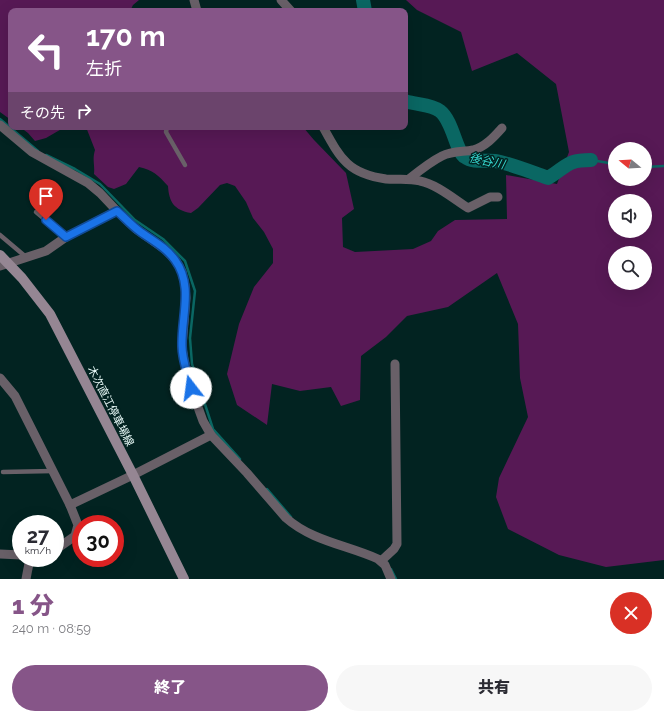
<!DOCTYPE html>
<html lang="ja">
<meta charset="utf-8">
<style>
:root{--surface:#fff;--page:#f7f7f7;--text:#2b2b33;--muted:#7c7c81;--accent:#865588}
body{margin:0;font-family:Raleway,"Noto Sans JP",sans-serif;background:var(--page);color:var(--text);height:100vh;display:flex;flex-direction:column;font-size:15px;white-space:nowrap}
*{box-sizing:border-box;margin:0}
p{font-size:13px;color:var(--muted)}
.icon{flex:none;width:22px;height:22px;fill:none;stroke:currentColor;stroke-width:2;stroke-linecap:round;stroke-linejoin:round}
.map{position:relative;height:579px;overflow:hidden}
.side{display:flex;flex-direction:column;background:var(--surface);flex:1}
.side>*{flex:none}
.top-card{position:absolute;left:8px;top:8px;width:400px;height:122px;border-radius:8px;box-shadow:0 4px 16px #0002;background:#865588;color:#fff;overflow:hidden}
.needle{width:26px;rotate:288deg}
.buttons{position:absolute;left:608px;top:142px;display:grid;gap:8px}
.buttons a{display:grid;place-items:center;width:44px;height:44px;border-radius:50%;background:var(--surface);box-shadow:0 4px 16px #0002;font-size:20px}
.speed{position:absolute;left:12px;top:515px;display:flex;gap:8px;font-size:20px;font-weight:700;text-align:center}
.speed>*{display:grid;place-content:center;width:52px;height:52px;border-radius:50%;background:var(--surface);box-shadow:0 4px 16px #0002;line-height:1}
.speed small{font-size:10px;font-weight:400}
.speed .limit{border:6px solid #d22;background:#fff;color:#111}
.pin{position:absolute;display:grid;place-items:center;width:34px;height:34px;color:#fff;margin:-41px -17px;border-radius:50% 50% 50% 0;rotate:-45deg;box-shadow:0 0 4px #0007}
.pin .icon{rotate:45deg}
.me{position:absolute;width:44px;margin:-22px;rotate:345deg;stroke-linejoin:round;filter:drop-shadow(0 0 3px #0008)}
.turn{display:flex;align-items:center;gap:14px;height:84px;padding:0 12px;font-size:18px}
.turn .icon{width:52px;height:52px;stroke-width:2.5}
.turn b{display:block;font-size:28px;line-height:34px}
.then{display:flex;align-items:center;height:38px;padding:0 12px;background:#0003;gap:8px;font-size:15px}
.round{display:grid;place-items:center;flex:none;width:42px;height:42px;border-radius:21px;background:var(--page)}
.summary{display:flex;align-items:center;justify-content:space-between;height:68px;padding:0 12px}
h1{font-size:24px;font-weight:800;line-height:30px;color:var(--accent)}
.button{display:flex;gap:8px;margin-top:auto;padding:8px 12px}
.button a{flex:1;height:46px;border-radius:24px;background:var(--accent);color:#fff;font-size:16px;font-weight:800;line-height:46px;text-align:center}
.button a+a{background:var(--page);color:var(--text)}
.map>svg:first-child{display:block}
</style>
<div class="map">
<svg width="664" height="579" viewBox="0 0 664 579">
<rect width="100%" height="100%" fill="#022321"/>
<g fill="#571955" fill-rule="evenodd">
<path d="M 0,0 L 139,0 L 133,5 L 130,11 L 11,11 L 11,120 L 0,112 Z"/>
<path d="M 406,0 L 664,0 L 664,560 L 606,567 L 559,555 L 508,529 L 496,497 L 499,478 L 528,417 L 520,378 L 518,324 L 497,273 L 448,307 L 407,316 L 386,337 L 361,356 L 360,400 L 341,406 L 331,387 L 300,391 L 272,384 L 267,425 L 237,405 L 227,374 L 239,324 L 254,287 L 273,263 L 273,249 L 264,232 L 253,218 L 246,202 L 235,186 L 227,183 L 220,185 L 198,208 L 191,213 C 174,210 169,202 168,186 C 158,175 153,170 139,167 L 126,184 L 114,189 L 108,187 L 94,174 C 95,164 92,160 95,150 L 86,127 L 303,127 L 314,140 L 346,173 L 354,209 L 342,218 L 343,247 L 355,252 L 413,249 L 431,241 L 438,231 L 455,220 L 507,219 L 506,175 L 557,184 L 569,152 L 556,84 L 517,53 L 472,71 L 461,32 L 417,10 ZM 615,149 L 645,149 L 645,179 L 615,179 ZM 615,201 L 645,201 L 645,231 L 615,231 ZM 615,253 L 645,253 L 645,283 L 615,283 Z"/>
<path d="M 20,127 L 65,127 L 46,138 L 35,141 L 28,133 Z"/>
</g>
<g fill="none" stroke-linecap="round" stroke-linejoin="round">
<g stroke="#0a6763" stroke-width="2.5">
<path d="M 0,119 L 38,151"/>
<path d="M 46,155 L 75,169 L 100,184 L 135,220 L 163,239 L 185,261 L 195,291 L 190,338 L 192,364 L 213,429 L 240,459"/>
<path d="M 591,160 L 615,164"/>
<path d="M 645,167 L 664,166"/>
<path d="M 267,489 L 291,517"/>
<path d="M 391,569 L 396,579"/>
</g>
<g stroke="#0a6763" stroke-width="14">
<path d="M 363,0 L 365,11"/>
<path d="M 405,101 C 416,105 431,104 440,111 C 453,121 456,152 465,157 C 473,163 485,160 495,161 C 509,163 534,173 548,178 C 568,166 566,160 591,160"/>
</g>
<g stroke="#696068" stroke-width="4.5">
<path d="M 167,127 L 166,132 L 185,165"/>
<path d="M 36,212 L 66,237"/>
<path d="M 0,235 L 26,257"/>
<path d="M 3,472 L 53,471"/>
</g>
<g stroke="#696068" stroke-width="9">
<path d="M 194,0 L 197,11"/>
<path d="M 281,0 L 291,11"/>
<path d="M 0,125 L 32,152 L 88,183 L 100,193 L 117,211 L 136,229 L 166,250 L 176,261 L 182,272 L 185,285 L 186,298 L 182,347 L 184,360 L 191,388 L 203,421 L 211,435 L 247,473 L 286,518 C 312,541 347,545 378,559 L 385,565 L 391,579"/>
<path d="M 323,127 C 340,158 348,174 386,179 C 397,180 409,178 420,181 C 436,184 454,199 468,208 L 490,197 L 498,197"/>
<path d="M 409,179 C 419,171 430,162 442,156 C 452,151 463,152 473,150 C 485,147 494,137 502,128"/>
<path d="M 0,266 L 46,251 L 66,237 L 117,211"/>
<path d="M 0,378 L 15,396 L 70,505 L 78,525 L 75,536 L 55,550"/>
<path d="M 70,505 L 133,475 L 211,435"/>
<path d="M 0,554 L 21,555"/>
<path d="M 381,561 L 394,549 L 397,544 L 395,364"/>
<path d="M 26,579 L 30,558"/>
</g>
<path stroke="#958693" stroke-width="10" d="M 0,255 L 22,278 L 50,314 L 133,475 L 184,579"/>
</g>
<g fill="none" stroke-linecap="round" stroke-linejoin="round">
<defs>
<path id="route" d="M 46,220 L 66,237 L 117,211 C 124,217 130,224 138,230 C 151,240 165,246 175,260 C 194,286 181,317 182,346 C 182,360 188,375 191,388"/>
</defs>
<use href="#route" stroke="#114b97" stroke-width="10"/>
<use href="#route" stroke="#1a73e8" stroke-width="7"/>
</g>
<g text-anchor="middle" stroke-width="3" stroke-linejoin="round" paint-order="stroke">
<g font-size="11" fill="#e7f9f7" stroke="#022321">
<text transform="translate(111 406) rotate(63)" y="4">木次直江停車場線</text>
</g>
<g font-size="12" font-style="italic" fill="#37d8d0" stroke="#022321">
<text transform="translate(487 161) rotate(12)" y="4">後谷川</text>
</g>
</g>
</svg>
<div class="buttons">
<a><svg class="needle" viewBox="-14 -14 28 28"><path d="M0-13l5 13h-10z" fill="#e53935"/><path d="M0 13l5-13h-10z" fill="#7c7c81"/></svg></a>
<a><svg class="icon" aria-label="sound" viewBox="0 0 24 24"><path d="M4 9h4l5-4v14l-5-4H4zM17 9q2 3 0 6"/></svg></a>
<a><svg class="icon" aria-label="search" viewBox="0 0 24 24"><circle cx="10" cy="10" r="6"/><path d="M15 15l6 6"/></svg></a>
</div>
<div class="speed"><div>27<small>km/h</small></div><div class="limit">30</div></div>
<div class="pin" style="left:46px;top:220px;background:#d93025"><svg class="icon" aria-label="arrive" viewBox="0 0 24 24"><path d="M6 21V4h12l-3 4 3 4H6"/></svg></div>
<svg class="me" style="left:191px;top:388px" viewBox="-20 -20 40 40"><circle r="19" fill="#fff"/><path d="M0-13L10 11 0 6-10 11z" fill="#1a73e8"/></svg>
<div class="top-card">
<div class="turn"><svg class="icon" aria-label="left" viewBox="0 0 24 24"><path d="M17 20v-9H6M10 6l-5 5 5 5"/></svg><div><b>170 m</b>左折</div></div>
<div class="then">その先<svg class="icon" aria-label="right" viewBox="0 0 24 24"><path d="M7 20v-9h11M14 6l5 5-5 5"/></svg></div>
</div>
</div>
<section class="side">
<div class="summary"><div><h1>1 分</h1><p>240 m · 08:59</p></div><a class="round" style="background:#d93025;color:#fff"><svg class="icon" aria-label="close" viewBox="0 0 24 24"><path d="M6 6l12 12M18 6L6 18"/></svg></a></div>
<div class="button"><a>終了</a><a>共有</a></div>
</section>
